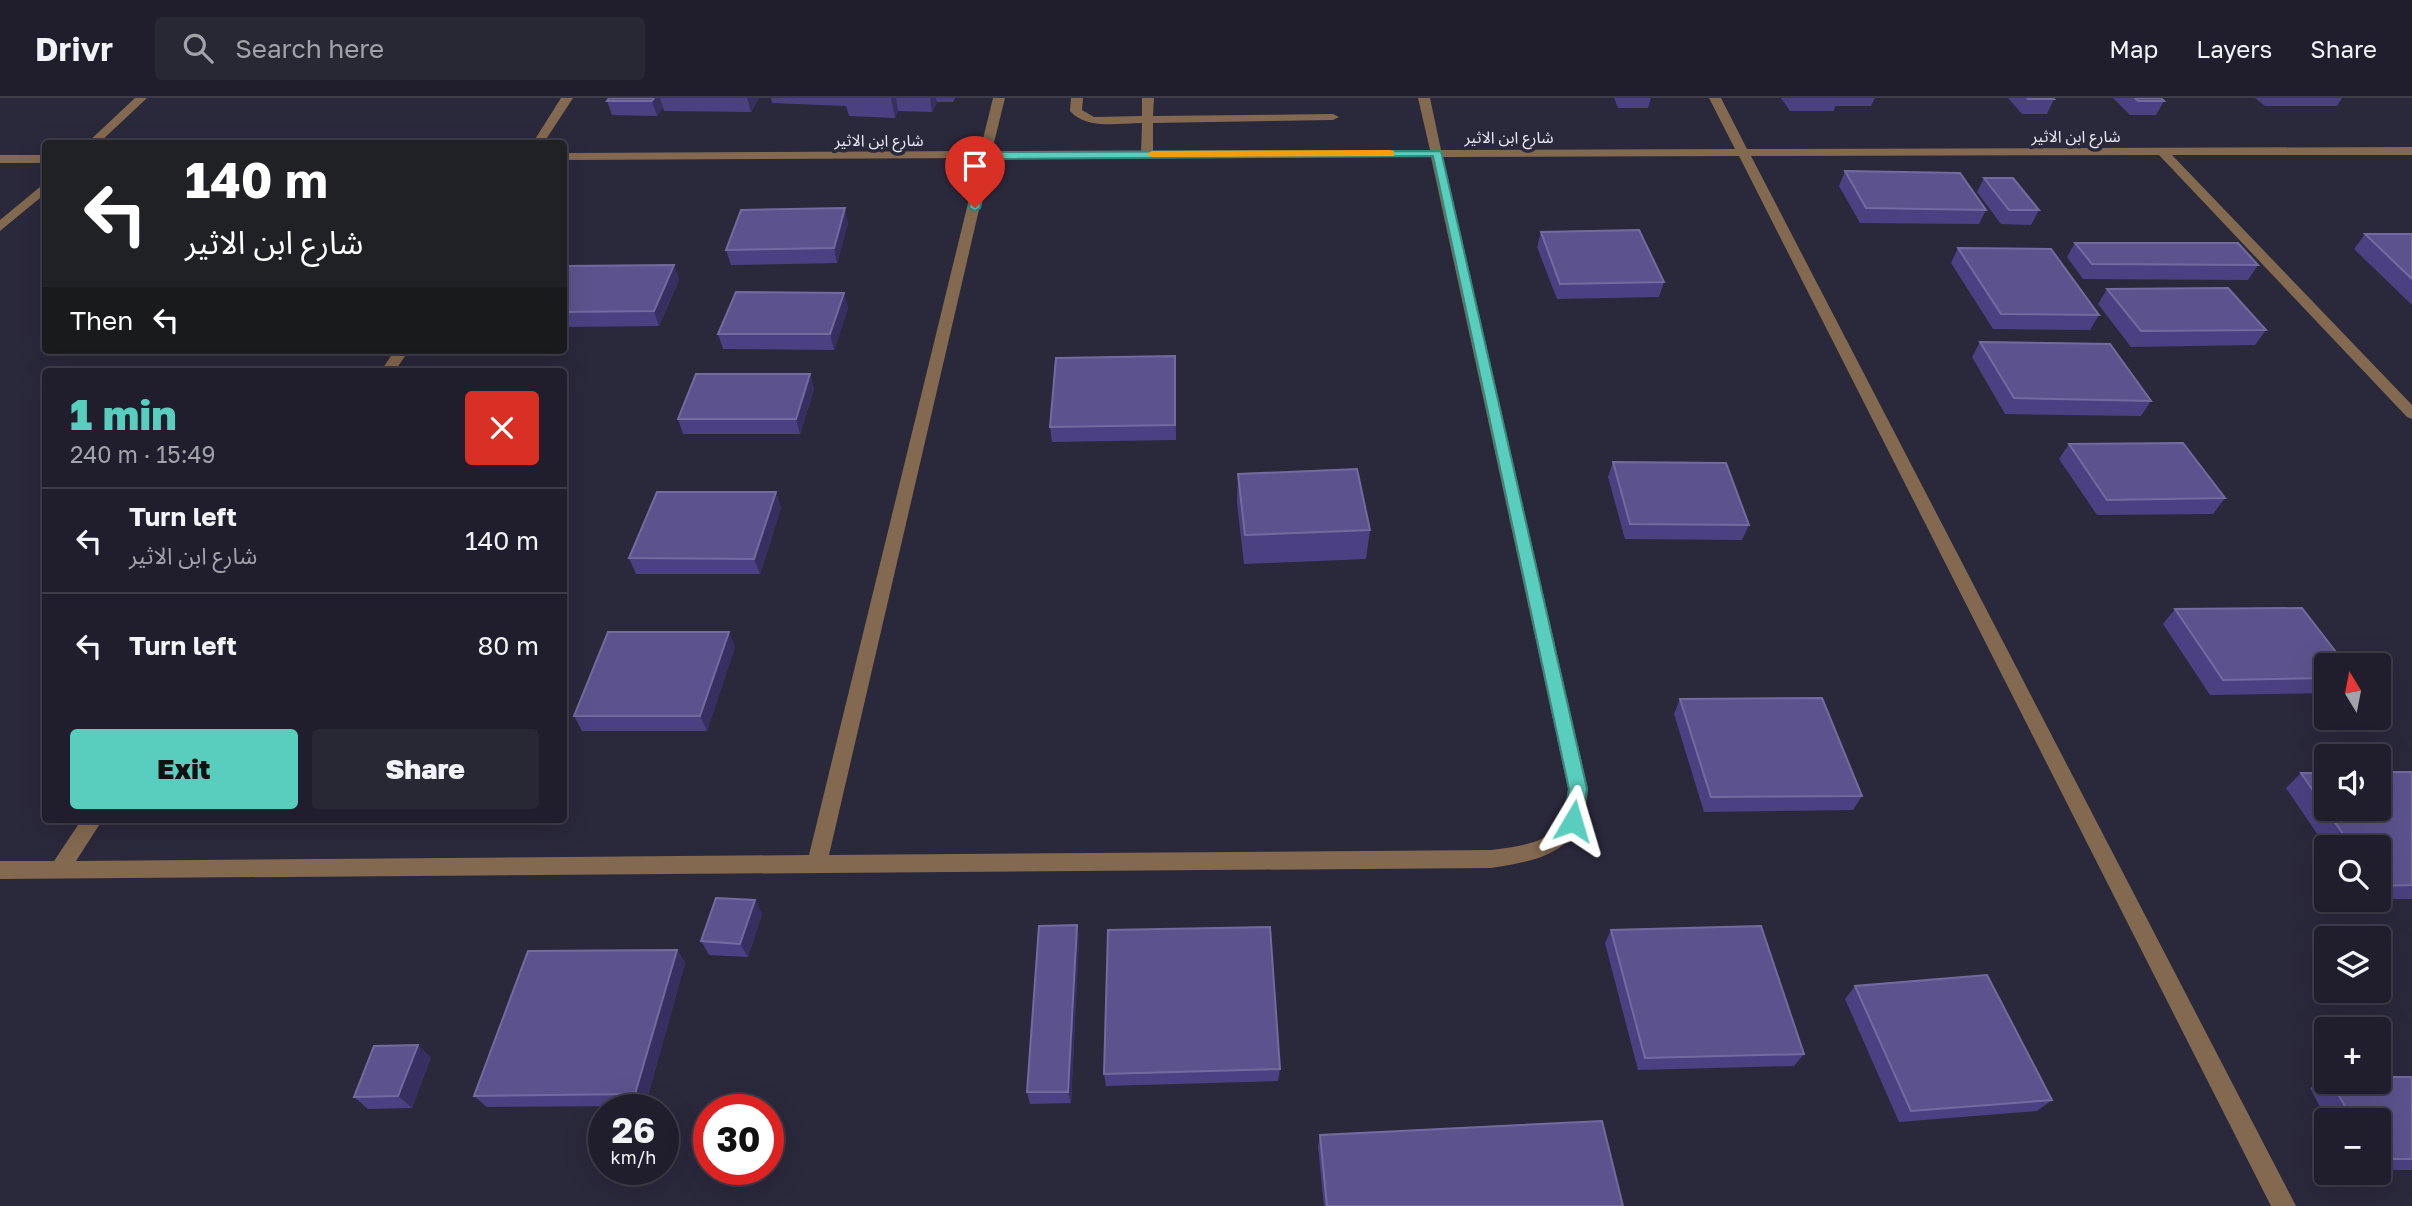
<!DOCTYPE html>
<meta charset="utf-8">
<style>
:root{--surface:#201e2c;--page:#282734;--text:#f1f3f6;--muted:#a2a2a9;--line:#3d3c48;--accent:#59cebf}
body{margin:0;font-family:"Golos Text","Noto Sans Arabic",sans-serif;background:var(--page);color:var(--text);height:100vh;display:flex;flex-direction:column;font-size:26px;white-space:nowrap}
*{box-sizing:border-box;margin:0}
p{font-size:23px;color:var(--muted)}
.icon{flex:none;width:38px;height:38px;fill:none;stroke:currentColor;stroke-width:2;stroke-linecap:round;stroke-linejoin:round}
.map{position:relative;flex:1;overflow:hidden}
.drawer{position:absolute;left:42px;top:270px;width:525px;height:455px;display:flex;flex-direction:column;background:var(--surface);border-radius:7px;box-shadow:0 7px 28px #0002,0 0 0 2px var(--line)}
.drawer>*{flex:none}
.top-card{position:absolute;left:42px;top:42px;width:525px;height:214px;border-radius:7px;box-shadow:0 7px 28px #0002,0 0 0 2px var(--line);background:#202124;color:#fff;overflow:hidden}
.needle{width:46px;rotate:350deg}
.tools{position:absolute;left:2314px;top:555px;display:grid;gap:14px}
.tools a{display:grid;place-items:center;width:77px;height:77px;border-radius:7px;background:var(--surface);box-shadow:0 7px 28px #0002,0 0 0 2px var(--line);font-size:35px}
.speed{position:absolute;left:588px;top:996px;display:flex;gap:14px;font-size:35px;font-weight:700;text-align:center}
.speed>*{display:grid;place-content:center;width:91px;height:91px;border-radius:50%;background:var(--surface);box-shadow:0 7px 28px #0002,0 0 0 2px var(--line);line-height:1}
.speed small{font-size:18px;font-weight:400}
.speed .limit{border:10px solid #d22;background:#fff;color:#111}
.pin{position:absolute;display:grid;place-items:center;width:60px;height:60px;color:#fff;margin:-72px -30px;border-radius:50% 50% 50% 0;rotate:-45deg;box-shadow:0 0 7px #0007}
.pin .icon{rotate:45deg}
.me{position:absolute;width:77px;margin:-38px;rotate:7deg;stroke-linejoin:round;filter:drop-shadow(0 0 5px #0008)}
.turn{display:flex;align-items:center;gap:24px;height:147px;padding:0 28px;font-size:32px}
.turn .icon{width:91px;height:91px;stroke-width:2.5}
.turn b{display:block;font-size:49px;line-height:60px}
.then{display:flex;align-items:center;height:66px;padding:0 28px;background:#0003;gap:14px;font-size:26px}
.round{display:grid;place-items:center;flex:none;width:74px;height:74px;border-radius:7px;background:var(--page)}
.headline{display:flex;align-items:center;justify-content:space-between;height:119px;padding:0 28px}
h1{font-size:42px;font-weight:800;line-height:52px;color:var(--accent)}
.button{display:flex;gap:14px;margin-top:auto;padding:14px 28px}
.button a{flex:1;height:80px;border-radius:7px;background:var(--accent);color:#111;font-size:28px;font-weight:800;line-height:80px;text-align:center}
.button a+a{background:var(--page);color:var(--text)}
ul{padding:0;list-style:none}
li{display:flex;align-items:center;gap:21px;height:105px;padding:0 28px;border-top:2px solid var(--line)}
li div{flex:1}
li b{display:block;font-size:26px}
li em{font-style:normal}
header{display:flex;align-items:center;gap:42px;box-sizing:border-box;height:98px;padding:0 35px;background:var(--surface);border-bottom:2px solid var(--line)}
header strong{font-size:33px}
nav{display:flex;gap:38px;margin-inline-start:auto;font-size:24px}
.search{width:490px;height:63px;background:var(--page);display:flex;align-items:center;gap:18px;box-sizing:border-box;padding:0 24px;border-radius:7px;color:var(--muted);font-size:26px}
.map>svg:first-child{display:block}
</style>
<header>
<strong>Drivr</strong>
<div class="search"><svg class="icon" aria-label="search" viewBox="0 0 24 24"><circle cx="10" cy="10" r="6"/><path d="M15 15l6 6"/></svg>Search here</div>
<nav><a>Map</a><a>Layers</a><a>Share</a></nav>
</header>
<div class="map">
<svg width="2412" height="1108" viewBox="0 0 2412 1108">
<rect width="100%" height="100%" fill="#2a283b"/>
<g fill="none" stroke-linecap="round" stroke-linejoin="round">
<path fill="#83694f" fill-rule="evenodd" d="M 1071,0 L 1083,0 L 1082,12 L 1094,19 L 1142,18 L 1142,0 L 1154,0 L 1153,18 L 1333,16 L 1339,19 L 1333,22 L 1153,25 L 1153,56 L 1147,60 L 1141,56 L 1142,25 C 1118,25 1087,32 1070,13 Z"/>
<g fill="#83694f" fill-rule="evenodd">
<path d="M 135,0 L 147,0 L 98,46 L 86,46 Z"/>
<path d="M 561,0 L 573,0 L 543,46 L 532,46 Z"/>
<path d="M 993,0 L 1005,0 L 992,53 L 1430,52 L 1418,0 L 1430,0 L 1441,52 L 1735,51 L 1709,0 L 1721,0 L 1747,51 L 2412,49 L 2412,57 L 2172,57 L 2412,307 L 2412,321 L 2407,319 L 2159,57 L 1751,58 L 2296,1108 L 2271,1108 L 1739,58 L 1443,59 L 1588,691 C 1583,753 1545,762 1491,770 L 0,781 L 0,763 L 54,763 L 82,721 L 103,721 L 76,763 L 809,757 L 979,60 L 564,62 L 564,55 L 980,53 ZM 1431,59 L 1568,691 C 1564,743 1537,746 1491,752 L 829,757 L 991,60 Z"/>
<rect x="0" y="57" width="46" height="8"/>
<path d="M 46,84 L 46,95 L 0,133 L 0,122 Z"/>
<path d="M 395,252 L 409,252 L 395,273 L 381,273 Z"/>
</g>
</g>
<g fill="#4b4182">
<path d="M 609,0 L 759,0 L 751,14 L 664,13 L 663,9 L 657,18 L 612,17 L 607,3 Z"/>
<path d="M 771,0 L 955,0 L 953,4 L 937,4 L 932,14 L 898,13 L 895,20 L 849,18 L 846,8 L 772,5 Z"/>
<path d="M 1614,0 L 1651,0 L 1648,10 L 1618,10 Z"/>
<path d="M 1781,0 L 1875,0 L 1871,8 L 1835,8 L 1834,13 L 1790,13 Z"/>
<path d="M 2008,0 L 2053,0 L 2054,1 L 2047,16 L 2022,16 Z"/>
<path d="M 2113,0 L 2161,0 L 2164,3 L 2156,17 L 2130,17 Z"/>
<path d="M 2255,0 L 2342,0 L 2337,8 L 2265,8 Z"/>
<path d="M 1845,73 L 1986,112 L 1979,126 L 1860,125 L 1839,88 Z"/>
<path d="M 1984,80 L 2039,112 L 2031,127 L 2001,126 L 1977,94 Z"/>
<path d="M 848,125 L 837,165 L 731,167 L 726,152 Z"/>
<path d="M 1541,134 L 1664,184 L 1659,199 L 1557,201 L 1537,149 Z"/>
<path d="M 2365,136 L 2412,136 L 2412,207 L 2354,151 Z"/>
<path d="M 2075,145 L 2258,167 L 2248,182 L 2083,181 L 2067,159 Z"/>
<path d="M 1958,150 L 2099,217 L 2090,232 L 1993,231 L 1951,165 Z"/>
<path d="M 674,167 L 679,182 L 659,228 L 564,229 L 564,169 Z"/>
<path d="M 2107,191 L 2266,232 L 2255,247 L 2131,249 L 2098,206 Z"/>
<path d="M 844,195 L 848,210 L 834,252 L 723,251 L 718,236 Z"/>
<path d="M 1980,244 L 2151,303 L 2141,318 L 2005,316 L 1972,259 Z"/>
<path d="M 1175,258 L 1176,342 L 1052,344 L 1050,329 Z"/>
<path d="M 810,276 L 814,291 L 800,336 L 683,336 L 678,321 Z"/>
<path d="M 2069,346 L 2225,400 L 2213,416 L 2097,417 L 2059,361 Z"/>
<path d="M 1613,364 L 1749,427 L 1742,442 L 1625,441 L 1608,379 Z"/>
<path d="M 1238,376 L 1370,432 L 1366,461 L 1244,466 L 1237,405 Z"/>
<path d="M 776,394 L 781,410 L 760,476 L 636,476 L 629,460 Z"/>
<path d="M 2175,511 L 2326,567 L 2326,595 L 2210,597 L 2163,526 Z"/>
<path d="M 735,549 L 707,633 L 582,633 L 574,618 Z"/>
<path d="M 1680,601 L 1862,698 L 1853,712 L 1704,714 L 1674,616 Z"/>
<path d="M 2412,674 L 2412,801 L 2378,801 L 2378,749 L 2326,749 L 2286,690 L 2301,675 Z"/>
<path d="M 755,802 L 762,816 L 748,859 L 709,857 L 701,843 Z"/>
<path d="M 1077,827 L 1079,840 L 1071,1005 L 1030,1006 L 1027,994 Z"/>
<path d="M 1611,832 L 1804,956 L 1794,968 L 1638,972 L 1605,845 Z"/>
<path d="M 677,852 L 685,865 L 645,1008 L 487,1009 L 474,998 Z"/>
<path d="M 1855,888 L 2052,1002 L 2037,1013 L 1899,1024 L 1845,901 Z"/>
<path d="M 431,959 L 412,1010 L 368,1011 L 354,999 Z"/>
<path d="M 1280,971 L 1278,983 L 1106,988 L 1104,976 Z"/>
<path d="M 2412,979 L 2412,1072 L 2378,1072 L 2378,1022 L 2327,1022 L 2310,990 L 2326,980 L 2326,984 L 2378,984 Z"/>
<path d="M 1320,1037 L 1623,1108 L 1324,1108 L 1318,1048 Z"/>
</g>
<g fill="#372f60">
<path d="M 654,0 L 660,0 L 663,9 L 657,18 L 652,3 Z"/>
<path d="M 747,0 L 759,0 L 751,14 Z"/>
<path d="M 891,0 L 896,0 L 898,13 L 895,20 Z"/>
<path d="M 930,0 L 936,0 L 937,4 L 932,14 Z"/>
<path d="M 845,110 L 848,125 L 837,165 L 834,150 Z"/>
<path d="M 674,167 L 679,182 L 659,228 L 654,213 Z"/>
<path d="M 844,195 L 848,210 L 834,252 L 830,236 Z"/>
<path d="M 810,276 L 814,291 L 800,336 L 796,321 Z"/>
<path d="M 776,394 L 781,410 L 760,476 L 754,461 Z"/>
<path d="M 729,534 L 735,549 L 707,633 L 700,618 Z"/>
<path d="M 755,802 L 762,816 L 748,859 L 740,846 Z"/>
<path d="M 1077,827 L 1079,840 L 1071,1005 L 1068,994 Z"/>
<path d="M 677,852 L 685,865 L 645,1008 L 635,996 Z"/>
<path d="M 418,947 L 431,959 L 412,1010 L 398,998 Z"/>
</g>
<g fill="#5c538e" stroke="#736b9f" stroke-width="2">
<path d="M 609,0 L 654,0 L 652,3 L 607,3 Z"/>
<path d="M 2027,0 L 2053,0 L 2054,1 L 2028,1 Z"/>
<path d="M 2135,0 L 2161,0 L 2164,3 L 2138,3 Z"/>
<path d="M 1845,73 L 1960,75 L 1986,112 L 1866,110 Z"/>
<path d="M 1984,80 L 2013,80 L 2039,112 L 2009,112 Z"/>
<path d="M 845,110 L 834,150 L 726,152 L 741,112 Z"/>
<path d="M 1639,132 L 1664,184 L 1560,186 L 1541,134 Z"/>
<path d="M 2365,136 L 2412,136 L 2412,181 Z"/>
<path d="M 2075,145 L 2238,145 L 2258,167 L 2092,166 Z"/>
<path d="M 1958,150 L 2051,151 L 2099,217 L 2001,216 Z"/>
<path d="M 674,167 L 654,213 L 564,214 L 564,168 Z"/>
<path d="M 2228,190 L 2266,232 L 2141,233 L 2107,191 Z"/>
<path d="M 736,194 L 844,195 L 830,236 L 718,236 Z"/>
<path d="M 1980,244 L 2110,246 L 2151,303 L 2014,300 Z"/>
<path d="M 1175,258 L 1175,327 L 1050,329 L 1056,260 Z"/>
<path d="M 696,276 L 810,276 L 796,321 L 678,321 Z"/>
<path d="M 2183,345 L 2225,400 L 2107,402 L 2069,346 Z"/>
<path d="M 1613,364 L 1726,365 L 1749,427 L 1630,426 Z"/>
<path d="M 1357,371 L 1370,432 L 1245,437 L 1238,376 Z"/>
<path d="M 657,394 L 776,394 L 754,461 L 629,460 Z"/>
<path d="M 2302,510 L 2346,567 L 2326,567 L 2326,580 L 2223,582 L 2175,511 Z"/>
<path d="M 608,534 L 729,534 L 700,618 L 574,618 Z"/>
<path d="M 1822,600 L 1862,698 L 1711,699 L 1680,601 Z"/>
<path d="M 2378,674 L 2412,674 L 2412,787 L 2378,788 L 2378,749 L 2352,749 L 2301,675 L 2326,675 L 2326,710 L 2378,710 Z"/>
<path d="M 716,800 L 755,802 L 740,846 L 701,843 Z"/>
<path d="M 1077,827 L 1068,994 L 1027,994 L 1039,828 Z"/>
<path d="M 1761,828 L 1804,956 L 1645,960 L 1611,832 Z"/>
<path d="M 1270,829 L 1280,971 L 1104,976 L 1108,832 Z"/>
<path d="M 677,852 L 635,996 L 474,998 L 528,853 Z"/>
<path d="M 1987,877 L 2052,1002 L 1911,1013 L 1855,888 Z"/>
<path d="M 418,947 L 398,998 L 354,999 L 374,948 Z"/>
<path d="M 2378,979 L 2412,979 L 2412,1061 L 2378,1061 L 2378,1022 L 2353,1022 L 2331,984 L 2378,984 Z"/>
<path d="M 1602,1023 L 1623,1108 L 1327,1108 L 1320,1037 Z"/>
</g>
<path fill="#59cebf" stroke="#3a867c" stroke-width="2" d="M 1441,53 L 1587,691 L 1580,728 L 1573,730 L 1567,728 L 1564,723 L 1569,691 L 1433,58 L 992,61 L 980,110 L 975,113 L 969,110 L 982,57 L 987,54 Z"/>
<path fill="#f59e0b" d="M 1390,52 L 1394,53 L 1394,58 L 1152,59 L 1147,56 L 1152,53 Z"/>
<g text-anchor="middle" stroke-width="7" stroke-linejoin="round" paint-order="stroke">
<g font-size="16" fill="#ebeaf7" stroke="#2a283b">
<text x="2076" y="44">شارع ابن الاثير</text>
<text x="1509" y="45">شارع ابن الاثير</text>
<text x="879" y="48">شارع ابن الاثير</text>
</g>
</g>
</svg>
<div class="tools">
<a><svg class="needle" viewBox="-14 -14 28 28"><path d="M0-13l5 13h-10z" fill="#e53935"/><path d="M0 13l5-13h-10z" fill="#a2a2a9"/></svg></a>
<a><svg class="icon" aria-label="sound" viewBox="0 0 24 24"><path d="M4 9h4l5-4v14l-5-4H4zM17 9q2 3 0 6"/></svg></a>
<a><svg class="icon" aria-label="search" viewBox="0 0 24 24"><circle cx="10" cy="10" r="6"/><path d="M15 15l6 6"/></svg></a>
<a><svg class="icon" aria-label="layers" viewBox="0 0 24 24"><path d="M12 4l9 5-9 5-9-5zM3 14l9 5 9-5"/></svg></a>
<a>+</a>
<a>−</a>
</div>
<div class="speed"><div>26<small>km/h</small></div><div class="limit">30</div></div>
<div class="pin" style="left:975px;top:110px;background:#d93025"><svg class="icon" aria-label="arrive" viewBox="0 0 24 24"><path d="M6 21V4h12l-3 4 3 4H6"/></svg></div>
<svg class="me" style="left:1573px;top:723px" viewBox="-20 -20 40 40"><path d="M0-17L14 15 0 8-14 15z" fill="#59cebf" stroke="#fff" stroke-width="4"/></svg>
<div class="top-card">
<div class="turn"><svg class="icon" aria-label="left" viewBox="0 0 24 24"><path d="M17 20v-9H6M10 6l-5 5 5 5"/></svg><div><b>140 m</b>شارع ابن الاثير</div></div>
<div class="then">Then<svg class="icon" aria-label="left" viewBox="0 0 24 24"><path d="M17 20v-9H6M10 6l-5 5 5 5"/></svg></div>
</div>
<section class="drawer">
<div class="headline"><div><h1>1 min</h1><p>240 m · 15:49</p></div><a class="round" style="background:#d93025;color:#fff"><svg class="icon" aria-label="close" viewBox="0 0 24 24"><path d="M6 6l12 12M18 6L6 18"/></svg></a></div>
<ul>
<li><svg class="icon" aria-label="left" viewBox="0 0 24 24"><path d="M17 20v-9H6M10 6l-5 5 5 5"/></svg><div><b>Turn left</b><p>شارع ابن الاثير</p></div><em>140 m</em></li>
<li><svg class="icon" aria-label="left" viewBox="0 0 24 24"><path d="M17 20v-9H6M10 6l-5 5 5 5"/></svg><div><b>Turn left</b></div><em>80 m</em></li>
</ul>
<div class="button"><a>Exit</a><a>Share</a></div>
</section>
</div>
